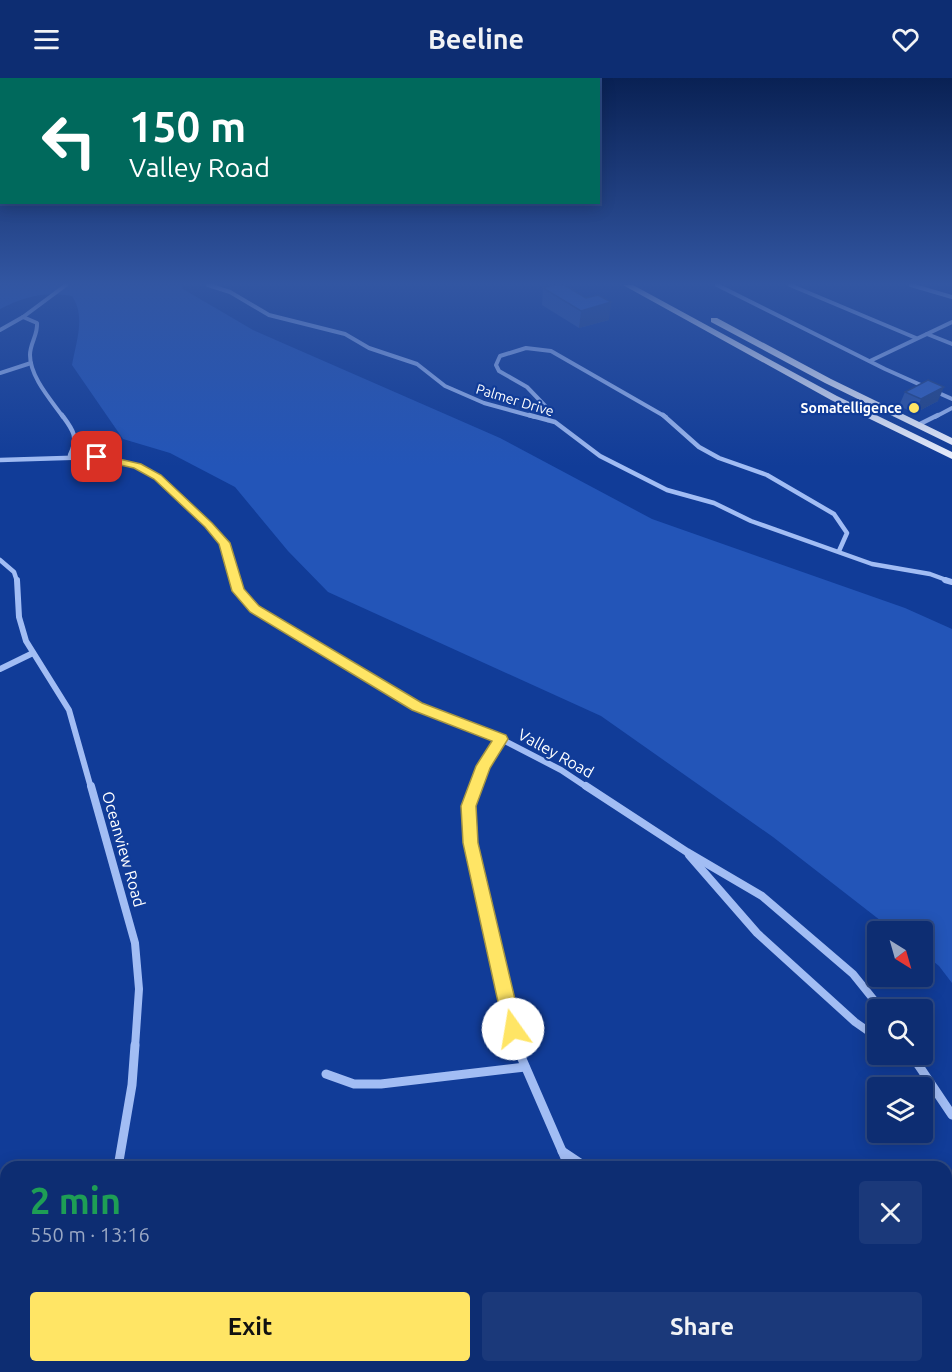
<!DOCTYPE html>
<meta charset="utf-8">
<style>
:root{--surface:#0d2d72;--page:#1b397a;--text:#f1f3f6;--muted:#9aa8c4;--line:#2d4984;--accent:#ffe565}
body{margin:0;font-family:Ubuntu,sans-serif;background:var(--page);color:var(--text);height:100vh;display:flex;flex-direction:column;font-size:22px;white-space:nowrap}
*{box-sizing:border-box;margin:0}
p{font-size:20px;color:var(--muted)}
.icon{flex:none;width:33px;height:33px;fill:none;stroke:currentColor;stroke-width:2;stroke-linecap:round;stroke-linejoin:round}
.map{position:relative;flex:1;overflow:hidden}
.details{position:absolute;left:0px;top:1083px;width:952px;height:212px;display:flex;flex-direction:column;background:var(--surface);border-radius:18px 18px 0 0;box-shadow:0 3px 15px #0003,0 0 0 2px var(--line)}
.details>*{flex:none}
.hud{position:absolute;left:0px;top:0px;width:600px;height:126px;box-shadow:0 3px 15px #0003,0 0 0 2px var(--line);background:#00695c;color:#fff;overflow:hidden}
.needle{width:39px;rotate:143deg}
.tools{position:absolute;left:867px;top:843px;display:grid;gap:12px}
.tools a{display:grid;place-items:center;width:66px;height:66px;border-radius:6px;background:var(--surface);box-shadow:0 3px 15px #0003,0 0 0 2px var(--line);font-size:30px}
.pin{position:absolute;display:grid;place-items:center;width:51px;height:51px;color:#fff;margin:-26px;border-radius:12px;box-shadow:0 3px 9px #0006}
.me{position:absolute;width:66px;margin:-33px;rotate:347deg;stroke-linejoin:round;filter:drop-shadow(0 0 4px #0008)}
.turn{display:flex;align-items:center;gap:21px;height:126px;padding:0 30px;font-size:27px}
.turn .icon{width:78px;height:78px;stroke-width:2.5}
.turn b{display:block;font-size:42px;line-height:51px}
.round{display:grid;place-items:center;flex:none;width:63px;height:63px;border-radius:6px;background:var(--page)}
.head{display:flex;align-items:center;justify-content:space-between;height:102px;padding:0 30px}
h1{font-size:36px;font-weight:600;line-height:45px;color:#1e9e55}
.primary-button{display:flex;gap:12px;margin-top:auto;padding:12px 30px}
.primary-button a{flex:1;height:69px;border-radius:6px;background:var(--accent);color:#111;font-size:24px;font-weight:600;line-height:69px;text-align:center}
.primary-button a+a{background:var(--page);color:var(--text)}
header{display:flex;justify-content:space-between;align-items:center;height:78px;padding:0 30px;background:var(--surface);font-size:27px;font-weight:600}
.map>svg:first-child{display:block}
</style>
<header><svg class="icon" aria-label="menu" viewBox="0 0 24 24"><path d="M4 6h16M4 12h16M4 18h16"/></svg>Beeline<svg class="icon" aria-label="heart" viewBox="0 0 24 24"><path d="M12 20l-8-8c-3-5 5-10 8-4 3-6 11-1 8 4z"/></svg></header>
<div class="map">
<svg width="952" height="1294" viewBox="0 0 952 1294">
<rect width="100%" height="100%" fill="#113c98"/>
<path fill="#2355b8" d="M 0,207 L 181,207 L 183,211 L 253,252 L 500,360 L 652,441 L 905,530 L 952,551 L 952,905 L 939,888 L 923,875 L 922,854 L 894,853 L 773,759 L 601,638 L 328,514 L 288,473 L 235,409 L 170,375 L 123,361 L 72,287 C 76,264 86,238 72,218 C 44,213 24,219 0,231 Z"/>
<g fill="none" stroke-linecap="round" stroke-linejoin="round">
<g stroke="#a2bdf4" stroke-width="4">
<path d="M 208,207 L 230,214 L 269,237 L 345,256 L 369,270 L 417,286 L 445,308 L 484,325 L 535,339"/>
<path d="M 717,207 L 885,291 L 952,321"/>
<path d="M 790,207 L 916,260"/>
<path d="M 911,207 L 952,219"/>
<path d="M 23,239 L 37,245 C 38,257 30,265 30,277 C 30,299 51,322 63,339"/>
<path d="M 0,252 L 23,239 L 66,207"/>
<path d="M 927,256 L 952,266"/>
<path d="M 870,283 L 952,244"/>
<path d="M 0,295 L 31,285"/>
<path d="M 549,339 L 550,333 L 527,309 L 499,293 L 496,287 L 500,278 L 526,270 L 551,273 L 666,339"/>
<path d="M 935,339 L 952,330"/>
</g>
<g stroke="#a2bdf4" stroke-width="4.5">
<path d="M 62,337 C 73,352 79,359 70,377"/>
<path d="M 529,337 L 555,344 L 600,378 L 667,412 L 714,425 L 751,443 L 872,486 L 930,496 L 949,503"/>
<path d="M 663,337 L 699,369 L 719,380 L 767,397 L 834,436 L 847,455 L 839,473"/>
<path d="M 548,342 L 549,337"/>
<path d="M 918,347 L 938,337"/>
<path d="M 0,382 L 97,379 L 137,388 L 157,399 L 225,465 L 235,503"/>
<path d="M 0,482 L 14,494 L 17,503"/>
</g>
<g stroke="#a2bdf4" stroke-width="6">
<path d="M 17,502 L 19,539 L 26,563 L 69,632 L 91,710"/>
<path d="M 235,502 L 238,513 L 255,531 L 417,628 L 501,661 L 561,692 L 588,710"/>
<path d="M 945,502 L 952,504"/>
<path d="M 0,591 L 33,575"/>
<path d="M 475,710 L 483,688 L 501,661"/>
</g>
<g stroke="#a2bdf4" stroke-width="8">
<path d="M 91,708 L 135,865 L 139,911 L 135,969"/>
<path d="M 476,708 L 469,728 L 470,766 L 517,969"/>
<path d="M 586,708 L 687,774 L 762,818 L 853,896 L 882,932"/>
<path d="M 689,777 L 757,855 L 855,944 L 878,960"/>
</g>
<g stroke="#a2bdf4" stroke-width="9">
<path d="M 516,967 L 569,1089"/>
<path d="M 911,976 L 952,1037"/>
<path d="M 326,996 L 354,1006 L 381,1006 L 525,989"/>
<path d="M 562,1073 L 586,1089"/>
<path d="M 118,1089 L 132,1007 L 135,967"/>
<path d="M 0,1141 L 6,1140"/>
<path d="M 707,1288 L 711,1294"/>
<path d="M 754,1288 L 759,1294"/>
<path d="M 83,1294 L 84,1288"/>
</g>
<g fill="#eff3ff" fill-rule="evenodd">
<path d="M 623,207 L 633,207 L 837,318 L 952,374 L 952,381 L 831,322 Z"/>
<path d="M 711,240 L 717,240 L 831,301 L 952,360 L 952,367 L 825,305 L 711,244 Z"/>
</g>
</g>
<g fill="#2d54a4">
<path d="M 543,210 L 609,242 L 579,250 L 542,227 Z"/>
<path d="M 905,314 L 938,323 L 915,335 L 899,328 Z"/>
</g>
<g fill="#244586">
<path d="M 611,224 L 609,242 L 579,250 L 581,233 Z"/>
<path d="M 944,309 L 938,323 L 915,335 L 921,321 Z"/>
</g>
<g fill="#3462bf" stroke="#244586" stroke-width="1.5">
<path d="M 554,207 L 564,207 L 586,220 L 598,217 L 611,224 L 581,233 L 543,210 Z"/>
<path d="M 928,302 L 944,309 L 921,321 L 905,314 Z"/>
</g>
<linearGradient id="sky" x2="0" y2="1"><stop stop-color="#092154"/><stop offset="0.53" stop-color="#3256a2"/><stop offset="1" stop-color="#3256a2" stop-opacity="0"/></linearGradient>
<rect width="952" height="388" fill="url(#sky)"/>
<path fill="#ffe565" stroke="#a69542" stroke-width="1.5" d="M 97,376 L 141,386 L 161,397 L 212,445 L 230,465 L 244,511 L 259,528 L 422,625 L 506,657 L 508,661 L 490,690 L 476,728 L 478,765 L 522,951 L 519,957 L 513,960 L 506,957 L 504,951 L 463,765 L 461,728 L 476,688 L 492,663 L 412,632 L 250,534 L 232,513 L 219,466 L 205,449 L 154,401 L 134,390 L 93,381 L 92,379 Z"/>
<circle fill="#ffe565" stroke="#113c98" stroke-width="2" cx="914" cy="330" r="6"/>
<g text-anchor="middle" stroke-width="4.5" stroke-linejoin="round" paint-order="stroke">
<g font-size="14" fill="#fff" stroke="#113c98">
<text transform="translate(515 322) rotate(17)" y="5">Palmer Drive</text>
</g>
<g font-size="14" font-weight="bold" fill="#fff" stroke="#113c98" text-anchor="end">
<text x="902" y="335">Somatelligence</text>
</g>
<g font-size="16" fill="#fff" stroke="#113c98">
<text transform="translate(556 675) rotate(29)" y="6">Valley Road</text>
<text transform="translate(124 771) rotate(74)" y="6">Oceanview Road</text>
</g>
</g>
</svg>
<div class="tools">
<a><svg class="needle" viewBox="-14 -14 28 28"><path d="M0-13l5 13h-10z" fill="#e53935"/><path d="M0 13l5-13h-10z" fill="#9aa8c4"/></svg></a>
<a><svg class="icon" aria-label="search" viewBox="0 0 24 24"><circle cx="10" cy="10" r="6"/><path d="M15 15l6 6"/></svg></a>
<a><svg class="icon" aria-label="layers" viewBox="0 0 24 24"><path d="M12 4l9 5-9 5-9-5zM3 14l9 5 9-5"/></svg></a>
</div>
<div class="pin" style="left:97px;top:379px;background:#d93025"><svg class="icon" aria-label="arrive" viewBox="0 0 24 24"><path d="M6 21V4h12l-3 4 3 4H6"/></svg></div>
<svg class="me" style="left:513px;top:951px" viewBox="-20 -20 40 40"><circle r="19" fill="#fff"/><path d="M0-13L10 11 0 6-10 11z" fill="#ffe565"/></svg>
<div class="hud">
<div class="turn"><svg class="icon" aria-label="left" viewBox="0 0 24 24"><path d="M17 20v-9H6M10 6l-5 5 5 5"/></svg><div><b>150 m</b>Valley Road</div></div>
</div>
<section class="details">
<div class="head"><div><h1>2 min</h1><p>550 m · 13:16</p></div><a class="round"><svg class="icon" aria-label="close" viewBox="0 0 24 24"><path d="M6 6l12 12M18 6L6 18"/></svg></a></div>
<div class="primary-button"><a>Exit</a><a>Share</a></div>
</section>
</div>
